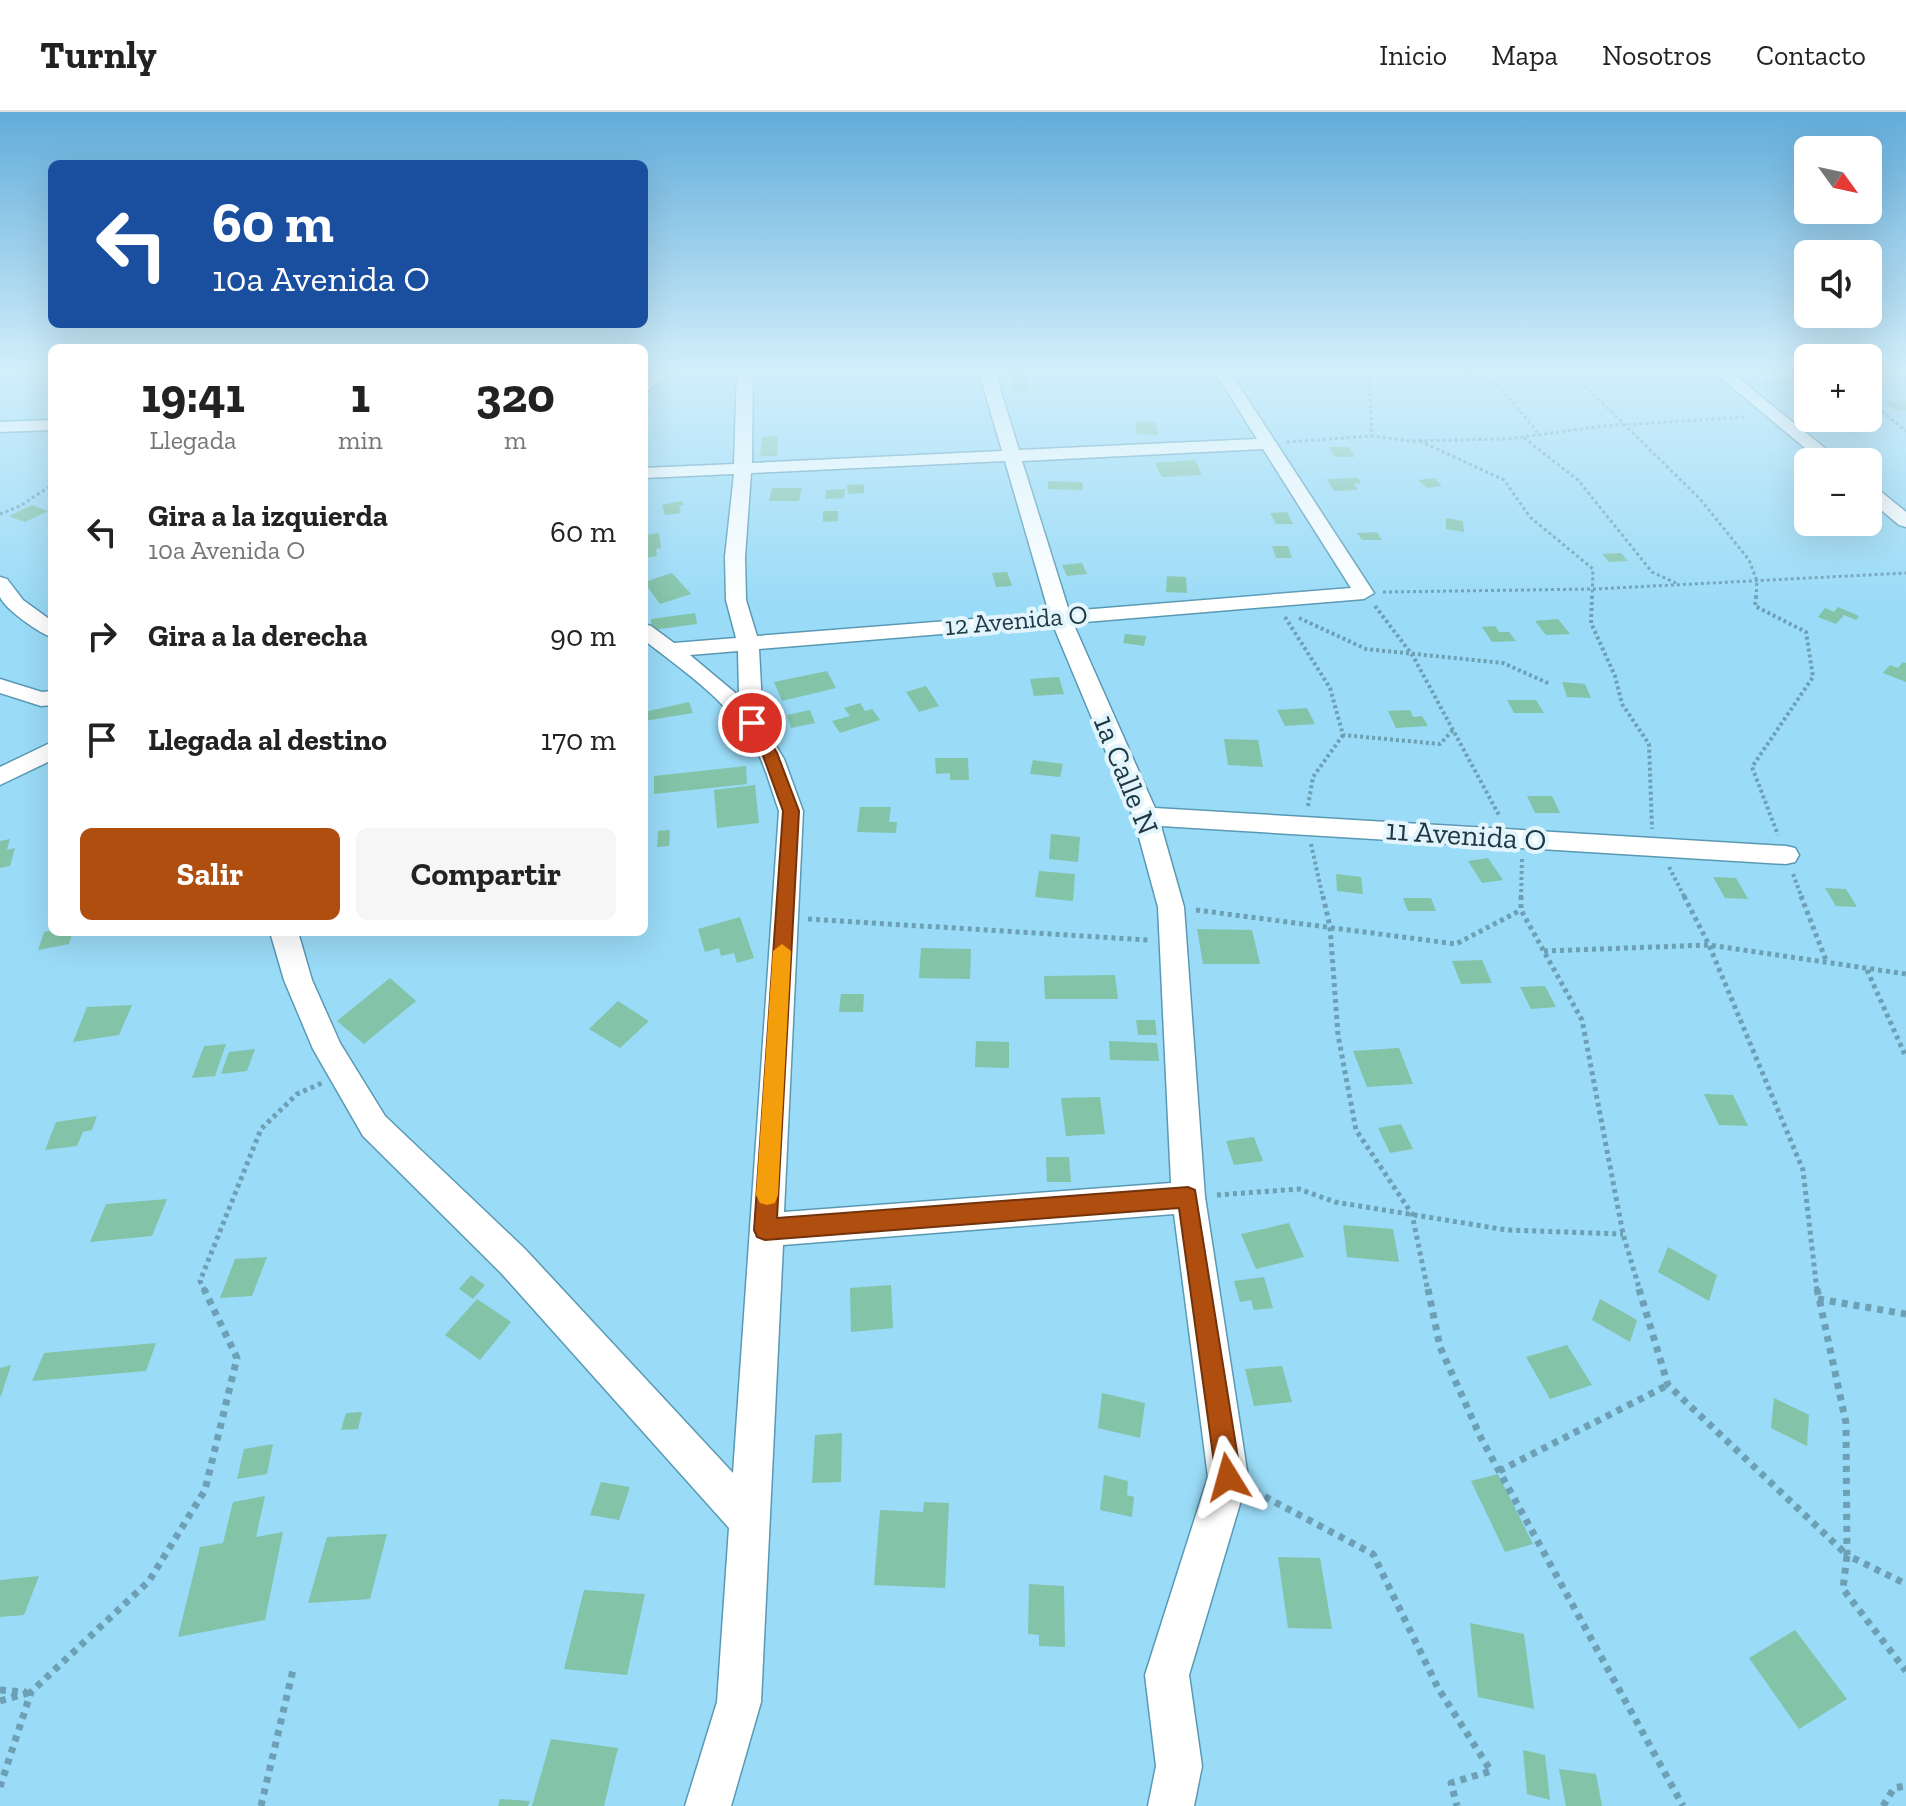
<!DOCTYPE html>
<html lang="es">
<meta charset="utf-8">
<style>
:root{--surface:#fff;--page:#f6f6f6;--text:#222;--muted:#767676;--line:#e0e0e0;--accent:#b04e10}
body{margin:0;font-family:"Zilla Slab",serif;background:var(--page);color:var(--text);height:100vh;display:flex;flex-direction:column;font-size:30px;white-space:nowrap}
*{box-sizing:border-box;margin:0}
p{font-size:26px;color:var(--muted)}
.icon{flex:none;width:44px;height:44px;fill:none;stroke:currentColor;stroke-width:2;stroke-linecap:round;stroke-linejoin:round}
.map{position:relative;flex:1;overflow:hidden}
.details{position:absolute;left:48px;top:232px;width:600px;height:592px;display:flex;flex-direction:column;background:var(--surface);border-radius:12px;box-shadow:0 8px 32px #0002}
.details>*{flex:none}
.top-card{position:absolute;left:48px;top:48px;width:600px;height:168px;border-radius:12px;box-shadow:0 8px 32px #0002;background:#1a4fa0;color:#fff;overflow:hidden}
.needle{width:52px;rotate:123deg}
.buttons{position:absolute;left:1794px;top:24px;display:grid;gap:16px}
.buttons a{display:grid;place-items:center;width:88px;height:88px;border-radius:12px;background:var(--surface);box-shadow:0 8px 32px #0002;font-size:40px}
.pin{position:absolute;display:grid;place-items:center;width:68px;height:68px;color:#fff;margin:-34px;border:4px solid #fff;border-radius:50%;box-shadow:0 2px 8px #0007}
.me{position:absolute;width:88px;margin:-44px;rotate:352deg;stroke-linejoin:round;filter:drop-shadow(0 0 6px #0008)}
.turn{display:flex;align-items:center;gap:28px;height:168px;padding:0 32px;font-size:36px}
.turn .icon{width:104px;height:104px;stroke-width:2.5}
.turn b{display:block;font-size:56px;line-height:68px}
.eta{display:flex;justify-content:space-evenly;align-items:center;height:136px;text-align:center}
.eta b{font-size:48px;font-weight:700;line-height:56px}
.cta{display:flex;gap:16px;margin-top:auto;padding:16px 32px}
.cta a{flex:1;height:92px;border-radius:12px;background:var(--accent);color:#fff;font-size:32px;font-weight:700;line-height:92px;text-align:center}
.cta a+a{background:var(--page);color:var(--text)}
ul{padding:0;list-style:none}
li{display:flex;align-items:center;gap:24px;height:104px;padding:0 32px}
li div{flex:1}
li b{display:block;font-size:30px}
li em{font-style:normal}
header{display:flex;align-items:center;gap:48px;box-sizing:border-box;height:112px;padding:0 40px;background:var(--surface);border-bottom:2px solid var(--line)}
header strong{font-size:38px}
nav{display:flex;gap:44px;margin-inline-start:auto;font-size:28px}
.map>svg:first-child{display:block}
</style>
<header>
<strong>Turnly</strong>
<nav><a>Inicio</a><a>Mapa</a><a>Nosotros</a><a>Contacto</a></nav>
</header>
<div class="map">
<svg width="1906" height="1694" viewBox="0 0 1906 1694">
<rect width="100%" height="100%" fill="#9adbf7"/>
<g fill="#83c3a8">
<path d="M 1009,257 L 1025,257 L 1030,279 L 1014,280 Z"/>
<path d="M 1906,289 L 1906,299 L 1897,299 L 1884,290 Z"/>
<path d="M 1135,309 L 1156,310 L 1158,323 L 1137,322 Z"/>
<path d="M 778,324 L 777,344 L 760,344 L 762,325 Z"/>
<path d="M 1329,335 L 1349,335 L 1355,345 L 1335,345 Z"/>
<path d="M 1195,348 L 1202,363 L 1162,365 L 1155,351 Z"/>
<path d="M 1358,366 L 1361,371 L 1354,372 L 1358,378 L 1334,379 L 1327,367 Z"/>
<path d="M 1434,366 L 1442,374 L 1427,376 L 1418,368 Z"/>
<path d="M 1048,369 L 1082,370 L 1083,378 L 1048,377 Z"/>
<path d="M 864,372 L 864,381 L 848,382 L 847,373 Z"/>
<path d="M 772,376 L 802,376 L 799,389 L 769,389 Z"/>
<path d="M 845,377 L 844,386 L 825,387 L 826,378 Z"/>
<path d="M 682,389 L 684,393 L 679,394 L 681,401 L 665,403 L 662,393 Z"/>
<path d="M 32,393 L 48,399 L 25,410 L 9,404 Z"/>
<path d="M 823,399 L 838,399 L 838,409 L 823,410 Z"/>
<path d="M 1287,400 L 1293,412 L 1276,412 L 1270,401 Z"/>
<path d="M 1446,406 L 1463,409 L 1464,420 L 1446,417 Z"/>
<path d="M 1377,420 L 1382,428 L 1362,428 L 1357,421 Z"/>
<path d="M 659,421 L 661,436 L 656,437 L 657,444 L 644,446 L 644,423 Z"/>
<path d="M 1272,434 L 1288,434 L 1292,446 L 1276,446 Z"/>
<path d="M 1621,441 L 1628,449 L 1609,450 L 1602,442 Z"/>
<path d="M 1082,451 L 1087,462 L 1067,464 L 1062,453 Z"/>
<path d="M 1007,460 L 1012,474 L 996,475 L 992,461 Z"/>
<path d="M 672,461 L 691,482 L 660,492 L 644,470 Z"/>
<path d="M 1167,464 L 1186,465 L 1187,481 L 1166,480 Z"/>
<path d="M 1838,495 L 1859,504 L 1856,508 L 1844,503 L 1836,512 L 1818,505 L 1825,496 L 1834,500 Z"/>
<path d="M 695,501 L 697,512 L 652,518 L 651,507 Z"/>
<path d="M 1558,507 L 1570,522 L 1546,523 L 1535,509 Z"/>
<path d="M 1495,514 L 1499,520 L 1509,520 L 1516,529 L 1492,530 L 1482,515 Z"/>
<path d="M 1125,522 L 1146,524 L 1144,534 L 1123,531 Z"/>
<path d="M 1903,550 L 1906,551 L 1906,570 L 1883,561 L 1890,553 L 1898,556 Z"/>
<path d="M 827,559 L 836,576 L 782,589 L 774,570 Z"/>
<path d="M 1059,565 L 1064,582 L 1034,584 L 1030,567 Z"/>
<path d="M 1562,570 L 1585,572 L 1591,586 L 1567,585 Z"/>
<path d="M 926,574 L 939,594 L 919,600 L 906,580 Z"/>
<path d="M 1507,588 L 1536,588 L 1544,601 L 1514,601 Z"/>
<path d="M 689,590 L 693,601 L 644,609 L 644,600 Z"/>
<path d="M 860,591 L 865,599 L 872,597 L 880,608 L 840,621 L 832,609 L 850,604 L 844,596 Z"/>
<path d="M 1307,596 L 1315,612 L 1285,614 L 1277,598 Z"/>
<path d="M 810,598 L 815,611 L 791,616 L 787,603 Z"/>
<path d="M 1410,598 L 1413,605 L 1422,604 L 1428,614 L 1396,616 L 1388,599 Z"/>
<path d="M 1224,627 L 1258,628 L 1263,655 L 1228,653 Z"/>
<path d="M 935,646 L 968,646 L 969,668 L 950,668 L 950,661 L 936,662 Z"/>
<path d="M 1033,648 L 1063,652 L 1060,665 L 1030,662 Z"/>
<path d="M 746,654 L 747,672 L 654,682 L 654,664 Z"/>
<path d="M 755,673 L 759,711 L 717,716 L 714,678 Z"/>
<path d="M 1527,684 L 1552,684 L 1560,701 L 1535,701 Z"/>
<path d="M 860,695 L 891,695 L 889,710 L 897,710 L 896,721 L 857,720 Z"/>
<path d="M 670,718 L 669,734 L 657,735 L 658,719 Z"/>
<path d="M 1051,722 L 1080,725 L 1078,750 L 1049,747 Z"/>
<path d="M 10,727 L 7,738 L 15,736 L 10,754 L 0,756 L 0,729 Z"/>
<path d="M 1488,746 L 1503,768 L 1482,771 L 1468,749 Z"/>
<path d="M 1039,759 L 1075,762 L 1073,789 L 1035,785 Z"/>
<path d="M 1336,762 L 1361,765 L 1363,782 L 1337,779 Z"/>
<path d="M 1713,765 L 1736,766 L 1748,787 L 1725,786 Z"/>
<path d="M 1825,776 L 1846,777 L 1857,795 L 1836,794 Z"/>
<path d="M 1403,786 L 1431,786 L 1436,799 L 1408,799 Z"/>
<path d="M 740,805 L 754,846 L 737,851 L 734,841 L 721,844 L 719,836 L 705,840 L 698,817 Z"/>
<path d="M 1197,817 L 1252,818 L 1260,852 L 1203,852 Z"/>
<path d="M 52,818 L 73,820 L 69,832 L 38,838 L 44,820 Z"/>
<path d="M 921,836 L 971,837 L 970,867 L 919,866 Z"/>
<path d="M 1482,848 L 1492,871 L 1461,872 L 1452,849 Z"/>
<path d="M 1115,863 L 1118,887 L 1045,887 L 1044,864 Z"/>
<path d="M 390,866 L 416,889 L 364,932 L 337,909 Z"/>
<path d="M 1545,874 L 1556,895 L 1531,897 L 1520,875 Z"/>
<path d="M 841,882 L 864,882 L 863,900 L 839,900 Z"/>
<path d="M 618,889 L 649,909 L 620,936 L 589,917 Z"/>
<path d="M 132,893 L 119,923 L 73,930 L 87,895 Z"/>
<path d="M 1136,908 L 1155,908 L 1157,923 L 1138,923 Z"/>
<path d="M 976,929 L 1009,930 L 1009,956 L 975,955 Z"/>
<path d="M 1109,929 L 1157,931 L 1159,949 L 1110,948 Z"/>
<path d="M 226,932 L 215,964 L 192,966 L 204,934 Z"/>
<path d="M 1399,936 L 1413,972 L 1367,975 L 1353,939 Z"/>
<path d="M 255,937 L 247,959 L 221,962 L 229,940 Z"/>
<path d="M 1704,982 L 1733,983 L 1748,1014 L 1719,1013 Z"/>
<path d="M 1100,985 L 1105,1022 L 1066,1024 L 1061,986 Z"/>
<path d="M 97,1004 L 92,1018 L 83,1020 L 77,1034 L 45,1038 L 56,1010 Z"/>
<path d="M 1401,1012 L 1413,1037 L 1390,1041 L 1378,1016 Z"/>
<path d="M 1254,1025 L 1263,1049 L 1234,1053 L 1226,1029 Z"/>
<path d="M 1046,1045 L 1069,1045 L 1071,1070 L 1047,1070 Z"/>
<path d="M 167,1087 L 152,1124 L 90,1130 L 106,1092 Z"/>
<path d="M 1289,1111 L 1304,1145 L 1256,1157 L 1241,1122 Z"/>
<path d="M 1343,1113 L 1393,1117 L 1399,1150 L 1347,1145 Z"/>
<path d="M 1668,1135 L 1717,1163 L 1709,1189 L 1658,1160 Z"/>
<path d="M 267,1145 L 252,1184 L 220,1186 L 235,1147 Z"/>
<path d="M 471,1163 L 485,1173 L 473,1187 L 459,1177 Z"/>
<path d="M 1264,1165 L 1273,1196 L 1254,1198 L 1251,1188 L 1240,1190 L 1234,1169 Z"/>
<path d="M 891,1173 L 893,1216 L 851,1220 L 850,1176 Z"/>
<path d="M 477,1187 L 511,1210 L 480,1248 L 445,1223 Z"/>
<path d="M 1600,1187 L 1637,1208 L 1630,1230 L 1592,1208 Z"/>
<path d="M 156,1231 L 146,1259 L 32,1269 L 44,1241 Z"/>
<path d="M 1567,1233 L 1592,1273 L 1550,1287 L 1526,1245 Z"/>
<path d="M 11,1253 L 1,1284 L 0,1284 L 0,1256 Z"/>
<path d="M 1282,1254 L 1292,1290 L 1254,1294 L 1245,1257 Z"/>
<path d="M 1102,1281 L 1145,1291 L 1140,1326 L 1098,1316 Z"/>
<path d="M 1774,1286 L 1809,1303 L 1807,1334 L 1771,1316 Z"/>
<path d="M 362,1300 L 358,1317 L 341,1318 L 346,1301 Z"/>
<path d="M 842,1321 L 841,1370 L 812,1371 L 815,1323 Z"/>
<path d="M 273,1332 L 267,1362 L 237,1367 L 244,1337 Z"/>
<path d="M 1498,1362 L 1533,1432 L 1505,1440 L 1471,1369 Z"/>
<path d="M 1104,1363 L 1128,1369 L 1127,1383 L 1134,1385 L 1132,1405 L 1100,1398 Z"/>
<path d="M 601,1370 L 630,1375 L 619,1408 L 590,1403 Z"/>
<path d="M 265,1384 L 256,1425 L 283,1420 L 265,1508 L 178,1525 L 200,1435 L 223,1431 L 233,1390 Z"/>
<path d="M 924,1390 L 949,1391 L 945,1476 L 874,1473 L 880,1398 L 923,1400 Z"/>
<path d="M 387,1422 L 370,1487 L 308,1491 L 327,1425 Z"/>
<path d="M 1278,1445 L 1320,1446 L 1332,1517 L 1288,1516 Z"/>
<path d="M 39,1464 L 24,1503 L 0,1505 L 0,1468 Z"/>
<path d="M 1029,1472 L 1064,1474 L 1065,1535 L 1039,1534 L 1039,1523 L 1028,1522 Z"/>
<path d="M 584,1478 L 645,1482 L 627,1563 L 564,1557 Z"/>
<path d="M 1470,1511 L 1524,1522 L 1534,1597 L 1478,1585 Z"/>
<path d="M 1795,1518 L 1847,1587 L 1799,1617 L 1749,1546 Z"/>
<path d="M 551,1627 L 618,1636 L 604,1694 L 532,1694 Z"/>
<path d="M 1523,1638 L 1545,1643 L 1550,1688 L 1527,1682 Z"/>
<path d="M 1559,1657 L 1596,1662 L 1602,1694 L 1566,1694 Z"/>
<path d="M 500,1687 L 530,1689 L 528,1694 L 498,1694 Z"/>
</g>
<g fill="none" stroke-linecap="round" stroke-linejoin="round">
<defs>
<g id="minor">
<path d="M 661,257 L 679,257 L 644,281 L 644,269 Z"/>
<path d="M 737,257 L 753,257 L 752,351 L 1002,339 L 978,257 L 994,257 L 1019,338 L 1257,327 L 1213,257 L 1228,257 L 1374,481 L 1364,487 L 1073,511 L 1155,696 L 1786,734 L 1795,736 L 1799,743 L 1795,750 L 1786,752 L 1161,714 L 1184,795 L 1205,1085 L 1248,1365 L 1189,1563 L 1202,1654 L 1194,1694 L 1148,1694 L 1156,1654 L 1145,1563 L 1208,1365 L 1174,1102 L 783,1133 L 761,1590 L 731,1694 L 685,1694 L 717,1590 L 729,1416 L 501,1161 L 363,1024 L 313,937 L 284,868 L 270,820 L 298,820 L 312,868 L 340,931 L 385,1004 L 525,1137 L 733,1361 L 779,699 C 772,680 767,659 758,641 C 733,592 686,561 644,528 L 644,512 L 651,514 L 674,531 L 736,526 L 726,488 L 725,445 L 734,362 L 644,366 L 644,356 L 734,352 ZM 1263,337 L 1351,476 L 1069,499 L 1022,349 ZM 1005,349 L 1049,501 L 757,524 L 746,488 L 745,445 L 751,361 ZM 1053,513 L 1134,707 L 1158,795 L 1171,1071 L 784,1100 L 803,699 L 784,647 L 763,612 L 759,537 ZM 738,539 L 739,584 L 690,543 Z"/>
<path d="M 1710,257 L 1727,257 L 1842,350 L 1822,350 Z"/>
<path d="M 52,308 L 52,318 L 0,320 L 0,310 Z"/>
<path d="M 1868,373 L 1874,374 L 1906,400 L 1906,415 L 1899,413 L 1868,387 Z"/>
<path d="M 0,465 L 7,467 L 23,488 L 52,509 L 52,525 C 40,522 5,497 0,485 C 0,480 0,471 0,465 Z"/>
<path d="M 0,567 L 42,580 L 52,579 L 52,593 L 41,594 L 0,581 Z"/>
<path d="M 52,630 L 52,648 L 0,673 L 0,655 Z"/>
</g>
</defs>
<use href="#minor" stroke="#5a99b3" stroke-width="3"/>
<g stroke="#6d9fb5" stroke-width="3" stroke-dasharray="3 3" stroke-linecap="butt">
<path d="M 1369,257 L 1372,324"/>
<path d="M 1458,257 L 1497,272 L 1539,322"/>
<path d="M 1568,257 L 1701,388 L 1749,448 L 1757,469 L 1756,486"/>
<path d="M 1868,265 L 1906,265"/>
<path d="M 1765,272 L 1808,270"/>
<path d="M 1868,288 L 1906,319"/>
<path d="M 1524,326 L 1578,368 L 1652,460 L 1676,471"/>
<path d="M 1420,329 L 1504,368 L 1530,405 L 1593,457 L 1592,486"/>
<path d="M 1287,330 L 1372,324 L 1410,329 L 1507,327 L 1604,314 L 1747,305"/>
<path d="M 0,402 L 20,394 L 52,373"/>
<path d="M 1383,480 L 1595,477 L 1906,461"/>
</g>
<g stroke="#6d9fb5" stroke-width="4" stroke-dasharray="3 3" stroke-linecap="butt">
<path d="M 1592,484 L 1591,511 L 1615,564 L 1622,592 L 1649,632 L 1652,717"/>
<path d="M 1756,484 L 1755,494 L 1806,520 L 1813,565 L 1752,655 L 1778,723"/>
<path d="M 1375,494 L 1413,544 L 1500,705"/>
<path d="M 1285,505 L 1330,576 L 1343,623 L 1440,632 L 1453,618"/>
<path d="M 1299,506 L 1366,537 L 1503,551 L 1550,572"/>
<path d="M 1308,694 L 1313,665 L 1343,623"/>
<path d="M 1311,732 L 1323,786"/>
<path d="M 1669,755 L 1685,786"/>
<path d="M 1793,762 L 1802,786"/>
<path d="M 1521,786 L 1522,746"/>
</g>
<g stroke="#6d9fb5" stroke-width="5" stroke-dasharray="4 4" stroke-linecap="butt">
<path d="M 1323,784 L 1330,815 L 1338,923 L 1356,1018 L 1412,1102 L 1428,1179"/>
<path d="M 1521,784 L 1521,798 L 1582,908 L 1623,1122 L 1640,1179"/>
<path d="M 1684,784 L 1709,833 L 1803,1058 L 1817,1179"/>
<path d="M 1801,784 L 1827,851"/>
<path d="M 1196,798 L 1456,832 L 1521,798"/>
<path d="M 808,807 L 1149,828"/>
<path d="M 1544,839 L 1709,833 L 1906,862"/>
<path d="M 1867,858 L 1906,945"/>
<path d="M 1217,1083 L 1299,1077 L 1335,1090 L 1507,1118 L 1623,1122"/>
<path d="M 205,1179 L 200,1169 L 261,1017 L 297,982 L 322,971"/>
</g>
<g stroke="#6d9fb5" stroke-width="7" stroke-dasharray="6 6" stroke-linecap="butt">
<path d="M 1428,1177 L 1440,1235 L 1481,1326 L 1683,1694"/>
<path d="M 1639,1177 L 1668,1273 L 1847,1443 L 1843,1477 L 1906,1559"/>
<path d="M 1817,1177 L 1846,1311 L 1847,1443 L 1906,1472"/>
<path d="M 1818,1187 L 1906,1202"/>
<path d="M 1499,1359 L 1668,1273"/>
<path d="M 1254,1379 L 1373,1442 L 1438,1576 L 1491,1659 L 1451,1671 L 1457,1694"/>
<path d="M 0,1578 L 26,1580"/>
<path d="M 0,1589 L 31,1580"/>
<path d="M 0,1675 L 31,1580 L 149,1469 L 205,1378 L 237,1246 L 204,1177"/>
<path d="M 261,1694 L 293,1558"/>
<path d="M 1883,1694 L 1894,1676 L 1906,1674"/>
</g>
<use href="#minor" fill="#fff" fill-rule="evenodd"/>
</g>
<linearGradient id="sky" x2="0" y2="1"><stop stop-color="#61acda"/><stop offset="0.52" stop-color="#d2effb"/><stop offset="1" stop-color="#d2effb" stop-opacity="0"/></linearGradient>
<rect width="1906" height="495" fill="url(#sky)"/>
<path fill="#b04e10" stroke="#72330a" stroke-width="2" d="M 752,606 L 757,607 L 777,641 L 799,699 L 777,1106 L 1188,1075 L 1195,1078 L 1241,1365 L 1237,1374 L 1228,1378 L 1219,1374 L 1216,1365 L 1179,1096 L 765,1128 L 757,1125 L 754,1118 L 783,699 L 762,641 L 744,611 Z"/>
<path fill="#f59e0b" d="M 782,832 L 791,839 L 778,1083 L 775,1091 L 767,1093 L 760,1091 L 756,1083 L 773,839 Z"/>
<g text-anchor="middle" stroke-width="8" stroke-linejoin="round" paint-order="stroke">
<g font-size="26" fill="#1f3944" stroke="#e2f5fd">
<text transform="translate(1016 508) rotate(-5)" y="9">12 Avenida O</text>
</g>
<g font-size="30" fill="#1f3944" stroke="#e2f5fd">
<text transform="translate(1126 663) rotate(68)" y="10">1a Calle N</text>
<text transform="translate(1466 723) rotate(4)" y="10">11 Avenida O</text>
</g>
</g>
</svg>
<div class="buttons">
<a><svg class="needle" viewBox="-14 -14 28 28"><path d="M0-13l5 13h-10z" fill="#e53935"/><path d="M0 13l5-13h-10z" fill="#767676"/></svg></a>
<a><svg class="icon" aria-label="sound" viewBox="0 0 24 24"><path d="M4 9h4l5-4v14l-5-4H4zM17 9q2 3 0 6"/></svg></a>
<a>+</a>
<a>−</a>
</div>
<div class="pin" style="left:752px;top:611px;background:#d93025"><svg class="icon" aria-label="arrive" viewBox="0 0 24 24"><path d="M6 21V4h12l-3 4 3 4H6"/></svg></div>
<svg class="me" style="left:1228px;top:1365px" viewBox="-20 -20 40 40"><path d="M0-17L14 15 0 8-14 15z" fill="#b04e10" stroke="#fff" stroke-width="4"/></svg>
<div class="top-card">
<div class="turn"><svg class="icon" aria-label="left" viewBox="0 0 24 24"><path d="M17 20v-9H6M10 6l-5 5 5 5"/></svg><div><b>60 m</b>10a Avenida O</div></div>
</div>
<section class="details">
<div class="eta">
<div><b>19:41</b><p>Llegada</p></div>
<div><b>1</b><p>min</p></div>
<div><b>320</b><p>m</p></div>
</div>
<ul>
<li><svg class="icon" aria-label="left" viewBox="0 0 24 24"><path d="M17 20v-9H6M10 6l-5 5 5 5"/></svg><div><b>Gira a la izquierda</b><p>10a Avenida O</p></div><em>60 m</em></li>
<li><svg class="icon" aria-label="right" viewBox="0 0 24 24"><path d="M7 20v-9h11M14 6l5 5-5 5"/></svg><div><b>Gira a la derecha</b></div><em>90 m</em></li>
<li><svg class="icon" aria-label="arrive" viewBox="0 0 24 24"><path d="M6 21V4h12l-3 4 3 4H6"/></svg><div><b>Llegada al destino</b></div><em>170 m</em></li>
</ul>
<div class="cta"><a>Salir</a><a>Compartir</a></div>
</section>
</div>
